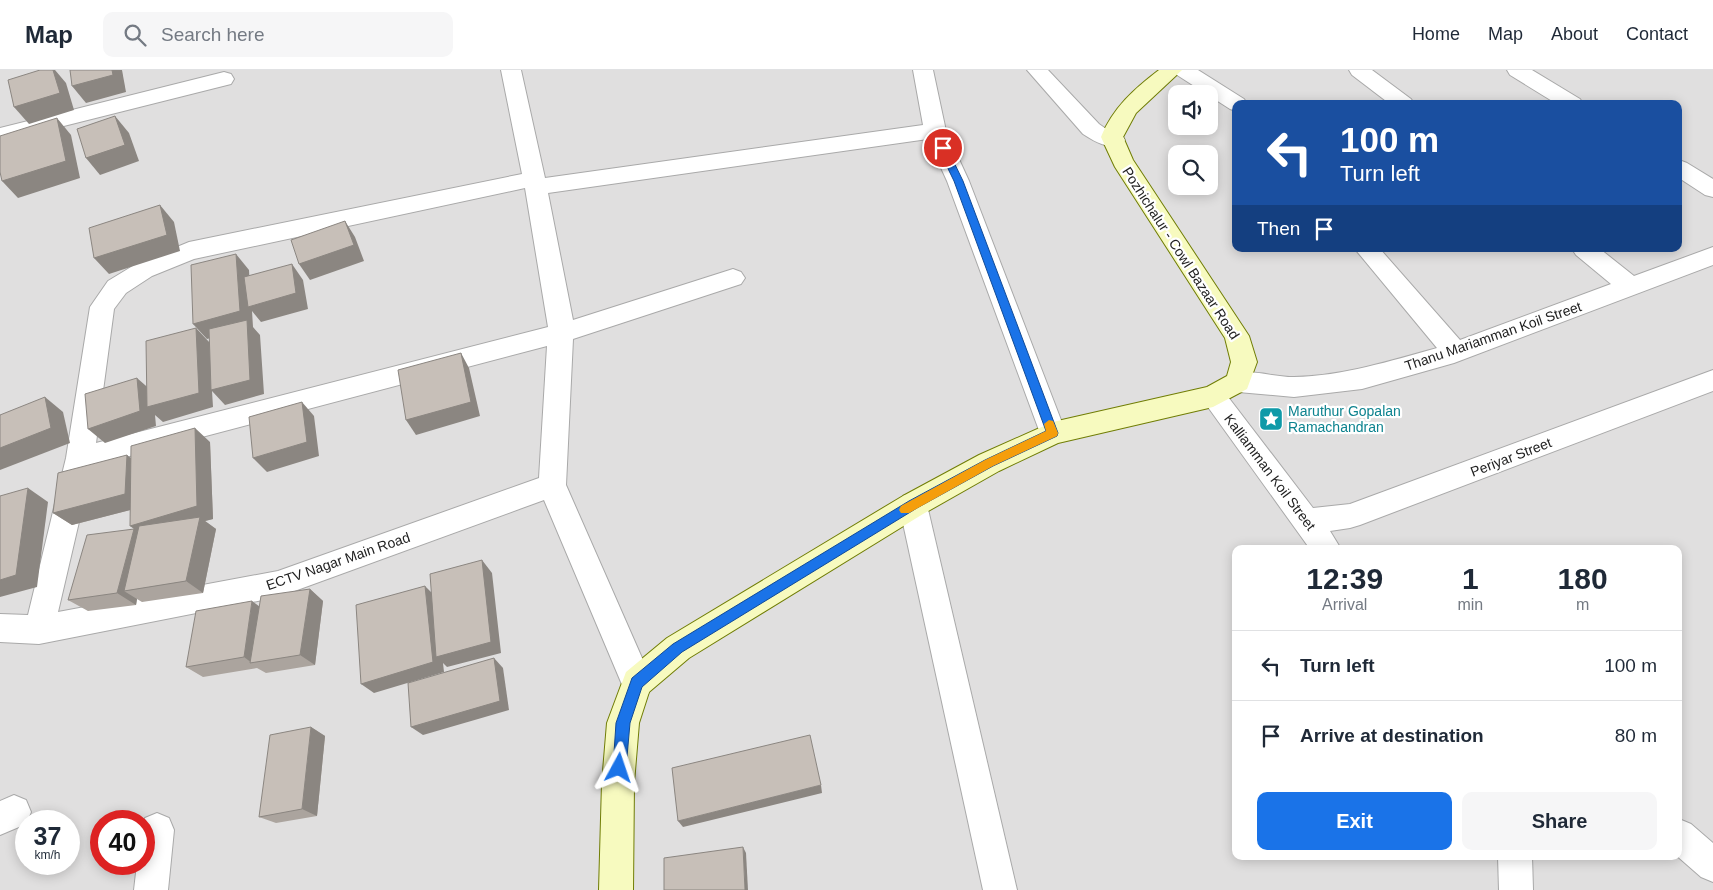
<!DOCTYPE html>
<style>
:root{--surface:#fff;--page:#f6f6f7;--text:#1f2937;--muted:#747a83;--line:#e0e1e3;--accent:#1a73e8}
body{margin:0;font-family:Arial,sans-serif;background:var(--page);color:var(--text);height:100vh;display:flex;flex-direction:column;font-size:19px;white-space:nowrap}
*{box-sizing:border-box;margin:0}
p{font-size:16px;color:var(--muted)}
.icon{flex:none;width:28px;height:28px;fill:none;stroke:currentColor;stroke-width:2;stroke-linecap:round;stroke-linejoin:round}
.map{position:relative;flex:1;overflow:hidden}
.details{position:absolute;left:1232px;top:475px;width:450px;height:315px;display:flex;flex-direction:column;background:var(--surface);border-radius:10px;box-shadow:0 2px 12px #0003}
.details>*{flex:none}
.hud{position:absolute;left:1232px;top:30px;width:450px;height:152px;border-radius:10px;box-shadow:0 2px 12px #0003;background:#1a4fa0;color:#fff;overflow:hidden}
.buttons{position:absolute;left:1168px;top:15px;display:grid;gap:10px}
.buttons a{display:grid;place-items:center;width:50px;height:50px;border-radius:10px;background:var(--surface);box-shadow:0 2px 12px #0003;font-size:25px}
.speed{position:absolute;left:15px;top:740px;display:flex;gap:10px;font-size:25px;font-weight:700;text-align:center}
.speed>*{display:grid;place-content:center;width:65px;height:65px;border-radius:50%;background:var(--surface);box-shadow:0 2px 12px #0003;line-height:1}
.speed small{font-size:12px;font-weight:400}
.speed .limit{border:8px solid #d22;background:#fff;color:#111}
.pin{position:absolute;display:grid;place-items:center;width:42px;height:42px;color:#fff;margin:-21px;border:2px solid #fff;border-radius:50%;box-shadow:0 1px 5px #0007}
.me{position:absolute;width:55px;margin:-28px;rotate:5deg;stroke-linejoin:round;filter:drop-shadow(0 0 4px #0008)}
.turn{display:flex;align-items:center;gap:18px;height:105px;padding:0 25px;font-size:22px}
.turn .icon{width:65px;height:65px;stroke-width:2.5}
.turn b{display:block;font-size:35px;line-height:42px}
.then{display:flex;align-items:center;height:48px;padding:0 25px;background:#0003;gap:10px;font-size:19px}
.eta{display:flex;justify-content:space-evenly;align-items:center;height:85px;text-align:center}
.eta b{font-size:30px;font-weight:600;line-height:35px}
.primary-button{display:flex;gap:10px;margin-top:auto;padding:10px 25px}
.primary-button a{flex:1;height:58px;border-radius:10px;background:var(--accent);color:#fff;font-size:20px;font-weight:600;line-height:58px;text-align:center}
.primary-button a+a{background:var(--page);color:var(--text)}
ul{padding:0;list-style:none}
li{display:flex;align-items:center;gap:15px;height:70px;padding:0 25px;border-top:1px solid var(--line)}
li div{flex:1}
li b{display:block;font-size:19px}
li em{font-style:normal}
header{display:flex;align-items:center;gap:30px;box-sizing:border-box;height:70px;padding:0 25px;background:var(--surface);border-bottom:1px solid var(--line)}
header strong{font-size:24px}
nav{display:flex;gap:28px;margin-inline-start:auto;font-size:18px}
.search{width:350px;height:45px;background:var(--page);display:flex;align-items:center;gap:12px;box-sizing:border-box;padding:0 18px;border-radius:10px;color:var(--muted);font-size:19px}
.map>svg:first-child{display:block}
</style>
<header>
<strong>Map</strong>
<div class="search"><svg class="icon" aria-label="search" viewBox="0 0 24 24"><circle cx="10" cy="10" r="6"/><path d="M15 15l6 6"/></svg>Search here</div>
<nav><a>Home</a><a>Map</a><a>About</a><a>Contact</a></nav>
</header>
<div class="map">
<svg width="1713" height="820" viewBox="0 0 1713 820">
<rect width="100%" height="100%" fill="#f2efe9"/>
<path fill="#e0dfdf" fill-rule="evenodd" d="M 0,0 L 1713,0 L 1713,820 L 0,820 ZM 1176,24 L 1209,24 L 1209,56 L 1176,56 ZM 1236,34 L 1679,34 L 1679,179 L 1236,179 ZM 1176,84 L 1209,84 L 1209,116 L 1176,116 ZM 1236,479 L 1679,479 L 1679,786 L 1236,786 ZM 26,751 L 69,751 L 69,794 L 26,794 ZM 101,751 L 144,751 L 144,794 L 101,794 Z"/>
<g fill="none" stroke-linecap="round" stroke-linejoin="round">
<defs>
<g id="street">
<path d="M 501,0 L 521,0 L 545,108 L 923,55 L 913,0 L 933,0 L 946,61 L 969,111 L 1066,363 L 1062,371 L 1053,374 L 1044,371 L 1040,363 L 947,111 L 928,69 L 548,123 L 573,250 L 733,199 L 741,202 L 745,208 L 741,214 L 573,269 L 566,415 L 653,613 L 648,624 L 637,628 L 626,624 L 544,430 L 278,527 L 39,574 L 0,572 L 0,544 L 28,545 L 66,388 L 90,237 L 108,211 L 136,194 L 189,172 L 522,104 ZM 525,118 L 548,257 L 96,373 L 114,239 L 126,223 L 152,206 L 194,189 ZM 547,276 L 539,408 L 278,501 L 58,542 L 92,396 Z"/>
<path d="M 1027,0 L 1048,0 L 1099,54 L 1109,61 L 1122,65 L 1125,70 L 1122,75 C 1108,79 1095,72 1083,64 Z"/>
<path d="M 1174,0 L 1198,0 L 1244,29 L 1247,34 L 1236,34 L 1236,41 L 1230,39 L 1177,5 Z"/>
<path d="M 1349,0 L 1372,0 L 1411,29 L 1414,34 L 1390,34 L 1352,5 Z"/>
<path d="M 1507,0 L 1532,0 L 1580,29 L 1583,34 L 1557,34 L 1510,5 Z"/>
<path d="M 224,2 L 231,4 L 234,9 L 231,14 L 0,72 L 0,58 Z"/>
<path d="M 1679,90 L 1687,93 L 1713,109 L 1713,127 L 1705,125 L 1679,108 Z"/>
<path d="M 1713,177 L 1713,195 L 1454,293 L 1362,319 L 1294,327 L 1238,322 L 1229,319 L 1225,312 L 1229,305 C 1249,298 1272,307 1294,307 C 1343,306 1390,291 1437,278 L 1355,179 L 1380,179 L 1460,270 L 1611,214 L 1576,185 L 1572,179 L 1600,179 L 1634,206 Z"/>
<path d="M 1713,300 L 1713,321 L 1360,455 L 1350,458 L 1330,461 L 1341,479 L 1310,479 L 1200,326 L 1204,319 L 1213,315 L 1222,319 L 1313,438 L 1350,434 Z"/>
<path d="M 913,423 L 923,426 L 927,435 L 1017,820 L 983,820 L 899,435 L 903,426 Z"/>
<path d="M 14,725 L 26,730 L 31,742 L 26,754 L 0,765 L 0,731 Z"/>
<path d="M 157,743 L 169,748 L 174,760 L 168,820 L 134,820 L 137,794 L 144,794 L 144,751 L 145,748 Z"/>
<path d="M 1679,749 L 1691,754 L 1713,773 L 1713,812 L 1701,807 L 1677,786 L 1679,786 Z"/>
<path d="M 1498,786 L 1532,786 L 1533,820 L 1499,820 Z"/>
</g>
<path id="secondary" d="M 1159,0 L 1182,0 L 1136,43 L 1123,67 L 1133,90 L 1249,266 L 1257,292 L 1247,319 L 1213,337 L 1058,373 L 999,401 L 923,444 L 689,588 L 649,622 L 639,653 L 634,713 L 633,820 L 599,820 L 602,713 L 607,653 L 626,602 L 667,568 L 903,426 L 979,385 L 1053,352 L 1207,317 L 1227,306 L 1231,292 L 1225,268 L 1115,97 L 1101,67 C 1113,38 1134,19 1159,0 Z"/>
</defs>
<use href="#street" stroke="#a9a9a9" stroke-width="2"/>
<use href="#secondary" stroke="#707d05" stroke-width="2"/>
<use href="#street" fill="#fff" fill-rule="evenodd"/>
<use href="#secondary" fill="#f7fabf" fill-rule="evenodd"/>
</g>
<g fill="#aba49e">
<path d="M 210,372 L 213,449 L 205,451 L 216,459 L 203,523 L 142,532 L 137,529 L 136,535 L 88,541 L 68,530 L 134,459 L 130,440 L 72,455 L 53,443 L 127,385 L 131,389 Z"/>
<path d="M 310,519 L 323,531 L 315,595 L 266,603 L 257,598 L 203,607 L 186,597 L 260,536 Z"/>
<path d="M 311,657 L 325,666 L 317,746 L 276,753 L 259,747 Z"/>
</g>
<g fill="#8b8681">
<path d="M 53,0 L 55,0 L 66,13 L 74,40 L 29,54 L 14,37 Z"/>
<path d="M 112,0 L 122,0 L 126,22 L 86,33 L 72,16 Z"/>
<path d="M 115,46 L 129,63 L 139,91 L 100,105 L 86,88 Z"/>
<path d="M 57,48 L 71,65 L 80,108 L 18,128 L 2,111 Z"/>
<path d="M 160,135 L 174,152 L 180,181 L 109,204 L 94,188 Z"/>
<path d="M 345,151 L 355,167 L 364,191 L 310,210 L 299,194 Z"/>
<path d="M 236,184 L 249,200 L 251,236 L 292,194 L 303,210 L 308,239 L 261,252 L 252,241 L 253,257 L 260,265 L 264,324 L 225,335 L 212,321 L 213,337 L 163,352 L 155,345 L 156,356 L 105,373 L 88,359 L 137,308 L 153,322 L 196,258 L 210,273 L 247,258 L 207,269 L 193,254 Z"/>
<path d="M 461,283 L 469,298 L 480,346 L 416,365 L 406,350 Z"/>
<path d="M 45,327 L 63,342 L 70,373 L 0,400 L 0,378 Z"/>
<path d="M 302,332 L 314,346 L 319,386 L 267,402 L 253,388 Z"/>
<path d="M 195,358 L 210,372 L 213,449 L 205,451 L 216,459 L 203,523 L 186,511 L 124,521 L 137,529 L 136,535 L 117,523 L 134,459 L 130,456 Z"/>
<path d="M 127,385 L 144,399 L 142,437 L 72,455 L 53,443 Z"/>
<path d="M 28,418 L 48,432 L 37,517 L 0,527 L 0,510 Z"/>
<path d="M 482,490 L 492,503 L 501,583 L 447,597 L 443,593 L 444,602 L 374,623 L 361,614 L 425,516 L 436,527 Z"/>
<path d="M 310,519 L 323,531 L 315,595 L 300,585 Z"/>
<path d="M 252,531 L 267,542 L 252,593 L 244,587 Z"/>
<path d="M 494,588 L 503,598 L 509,640 L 423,665 L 411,657 Z"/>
<path d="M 311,657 L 325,666 L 317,746 L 302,739 Z"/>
<path d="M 821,715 L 822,723 L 683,757 L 678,751 Z"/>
<path d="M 743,777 L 746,783 L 748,820 L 745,820 Z"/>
</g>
<g fill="#c7bfb8" stroke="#8b8681">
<path d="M 40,0 L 53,0 L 60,23 L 14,37 L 8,10 Z"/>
<path d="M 70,0 L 112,0 L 113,5 L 72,16 Z"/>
<path d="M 115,46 L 125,75 L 86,88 L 77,59 Z"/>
<path d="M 57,48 L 66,91 L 2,111 L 0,102 L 0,66 Z"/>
<path d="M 160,135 L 167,165 L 94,188 L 89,158 Z"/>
<path d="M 345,151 L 354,175 L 299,194 L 291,170 Z"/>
<path d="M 236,184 L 240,241 L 193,254 L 191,195 Z"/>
<path d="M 292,194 L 296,223 L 248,237 L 244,207 Z"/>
<path d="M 247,250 L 250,310 L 211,320 L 209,259 Z"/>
<path d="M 196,258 L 199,323 L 147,337 L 146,271 Z"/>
<path d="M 461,283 L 471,332 L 406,350 L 398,300 Z"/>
<path d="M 137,308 L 140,341 L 88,359 L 85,324 Z"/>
<path d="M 45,327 L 51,358 L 0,378 L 0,345 Z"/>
<path d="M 302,332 L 307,372 L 253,388 L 249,347 Z"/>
<path d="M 195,358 L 197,436 L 130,456 L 131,376 Z"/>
<path d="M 127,385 L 125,424 L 53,443 L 58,403 Z"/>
<path d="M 28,418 L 16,505 L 0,510 L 0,426 Z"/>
<path d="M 200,447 L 186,511 L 124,521 L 139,456 Z"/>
<path d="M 134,459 L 117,523 L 68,530 L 87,465 Z"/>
<path d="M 482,490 L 491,572 L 436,587 L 430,504 Z"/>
<path d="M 425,516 L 433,592 L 361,614 L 356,535 Z"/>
<path d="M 310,519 L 300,585 L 250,593 L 261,526 Z"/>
<path d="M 252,531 L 244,587 L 186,597 L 196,541 Z"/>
<path d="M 494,588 L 500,631 L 411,657 L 408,613 Z"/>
<path d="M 311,657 L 302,739 L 259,747 L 270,665 Z"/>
<path d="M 810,665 L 821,715 L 678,751 L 672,698 Z"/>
<path d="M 743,777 L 745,820 L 664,820 L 664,788 Z"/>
</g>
<path fill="#1a73e8" stroke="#114b97" d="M 943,75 L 947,78 L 963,111 L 1058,363 L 1057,366 L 993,396 L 917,438 L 682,582 L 642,617 L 630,653 L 626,698 L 624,703 L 619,705 L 614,703 L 613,698 L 616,653 L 632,608 L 673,574 L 909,431 L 985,390 L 1046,361 L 954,111 L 938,78 Z"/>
<path fill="#f59e0b" d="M 1049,350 L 1053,351 L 1058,363 L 1057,366 L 993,396 L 909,443 L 901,443 L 899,440 L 901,436 L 985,390 L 1046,361 L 1044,354 Z"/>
<defs>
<symbol id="sight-square" viewBox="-11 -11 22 22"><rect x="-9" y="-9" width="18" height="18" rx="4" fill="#0f9aa8" stroke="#fff"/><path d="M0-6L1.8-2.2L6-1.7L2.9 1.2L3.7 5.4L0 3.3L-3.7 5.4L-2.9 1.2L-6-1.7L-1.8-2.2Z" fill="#fff"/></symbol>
</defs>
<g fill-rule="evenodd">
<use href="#sight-square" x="1257" y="335" width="28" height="28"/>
</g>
<g text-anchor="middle" stroke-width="4.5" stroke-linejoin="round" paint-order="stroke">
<g font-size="14" fill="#222" stroke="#fff">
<text transform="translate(1181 183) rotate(57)" y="5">Pozhichalur - Cowl Bazaar Road</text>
<text transform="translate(1493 266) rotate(-19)" y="5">Thanu Mariamman Koil Street</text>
<text transform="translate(1511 387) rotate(-21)" y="5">Periyar Street</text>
<text transform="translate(1270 402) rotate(53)" y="5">Kalliamman Koil Street</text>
<text transform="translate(338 491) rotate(-19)" y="5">ECTV Nagar Main Road</text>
</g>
<g font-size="14" fill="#0d838f" stroke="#fff" text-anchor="start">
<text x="1288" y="346">Maruthur Gopalan<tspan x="1288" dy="16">Ramachandran</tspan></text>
</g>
</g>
</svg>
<div class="buttons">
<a><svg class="icon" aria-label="sound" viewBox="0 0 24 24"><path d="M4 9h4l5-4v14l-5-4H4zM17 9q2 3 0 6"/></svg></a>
<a><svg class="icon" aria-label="search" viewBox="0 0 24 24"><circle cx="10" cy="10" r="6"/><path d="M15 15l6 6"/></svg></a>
</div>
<div class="speed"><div>37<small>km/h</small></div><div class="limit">40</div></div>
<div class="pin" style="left:943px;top:78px;background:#d93025"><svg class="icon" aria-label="arrive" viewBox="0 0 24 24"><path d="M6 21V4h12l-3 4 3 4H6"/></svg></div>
<svg class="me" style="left:619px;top:698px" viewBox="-20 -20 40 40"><path d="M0-17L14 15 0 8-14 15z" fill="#1a73e8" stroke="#fff" stroke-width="4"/></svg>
<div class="hud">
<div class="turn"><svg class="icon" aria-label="left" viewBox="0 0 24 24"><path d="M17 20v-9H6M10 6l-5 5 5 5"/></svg><div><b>100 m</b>Turn left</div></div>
<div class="then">Then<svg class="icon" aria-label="arrive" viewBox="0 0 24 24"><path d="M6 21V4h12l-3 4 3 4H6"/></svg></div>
</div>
<section class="details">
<div class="eta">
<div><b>12:39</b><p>Arrival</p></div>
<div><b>1</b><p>min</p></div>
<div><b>180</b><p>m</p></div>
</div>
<ul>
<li><svg class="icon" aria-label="left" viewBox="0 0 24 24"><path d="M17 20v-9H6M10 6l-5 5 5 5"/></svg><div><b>Turn left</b></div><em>100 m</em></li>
<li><svg class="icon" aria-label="arrive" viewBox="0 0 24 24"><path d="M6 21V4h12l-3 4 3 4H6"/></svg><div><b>Arrive at destination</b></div><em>80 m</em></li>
</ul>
<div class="primary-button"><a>Exit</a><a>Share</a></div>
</section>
</div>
